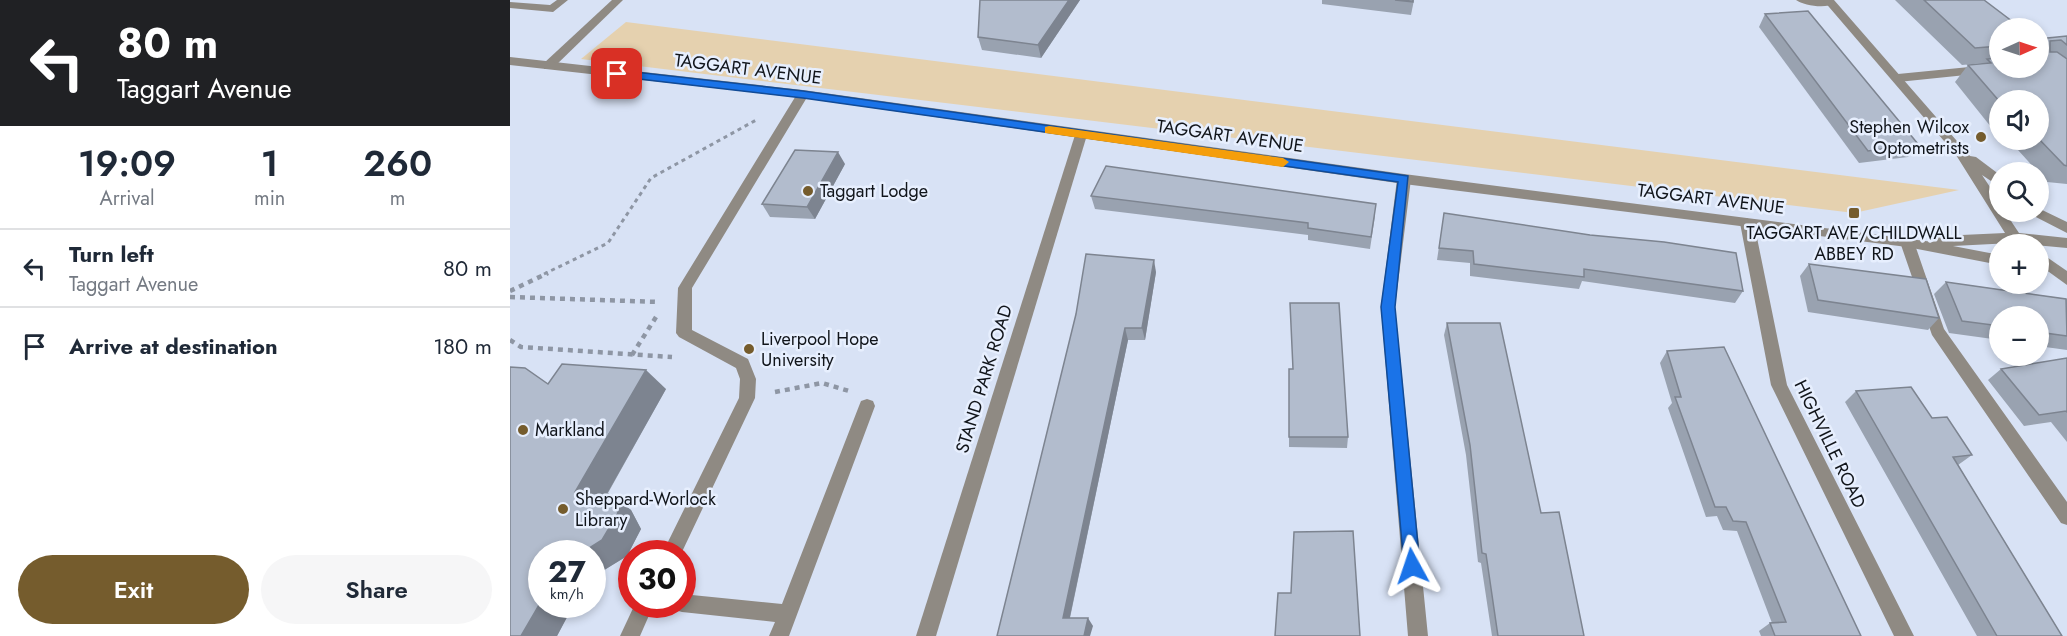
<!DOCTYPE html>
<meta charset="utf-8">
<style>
:root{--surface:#fff;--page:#f6f6f7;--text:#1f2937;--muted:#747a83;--line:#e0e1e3;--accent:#755c2d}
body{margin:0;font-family:Jost,sans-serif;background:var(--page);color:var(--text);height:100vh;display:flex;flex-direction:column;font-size:22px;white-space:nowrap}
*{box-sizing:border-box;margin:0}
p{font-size:20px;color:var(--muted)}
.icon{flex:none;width:33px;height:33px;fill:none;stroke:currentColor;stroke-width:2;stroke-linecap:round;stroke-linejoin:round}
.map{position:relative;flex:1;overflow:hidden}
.panel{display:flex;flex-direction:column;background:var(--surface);width:510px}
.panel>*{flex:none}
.top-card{background:#202124;color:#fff;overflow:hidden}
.needle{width:39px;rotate:87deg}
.tools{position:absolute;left:1479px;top:18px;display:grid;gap:12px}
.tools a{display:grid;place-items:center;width:60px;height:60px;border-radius:50%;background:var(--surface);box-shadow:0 3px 9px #0003;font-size:30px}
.speed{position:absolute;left:18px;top:540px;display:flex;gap:12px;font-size:30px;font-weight:700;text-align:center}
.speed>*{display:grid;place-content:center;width:78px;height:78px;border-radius:50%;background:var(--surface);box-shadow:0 3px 9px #0003;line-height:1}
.speed small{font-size:15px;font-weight:400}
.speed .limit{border:9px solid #d22;background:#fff;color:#111}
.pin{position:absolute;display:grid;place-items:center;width:51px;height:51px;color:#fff;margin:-26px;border-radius:12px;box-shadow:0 3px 9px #0006}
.me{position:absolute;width:66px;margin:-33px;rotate:355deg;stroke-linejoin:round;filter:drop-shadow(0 0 4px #0008)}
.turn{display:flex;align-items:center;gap:21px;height:126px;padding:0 18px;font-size:27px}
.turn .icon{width:78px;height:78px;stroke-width:2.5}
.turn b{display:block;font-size:42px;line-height:51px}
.eta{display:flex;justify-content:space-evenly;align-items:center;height:102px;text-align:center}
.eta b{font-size:36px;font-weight:600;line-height:42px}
.primary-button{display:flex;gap:12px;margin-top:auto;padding:12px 18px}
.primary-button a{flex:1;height:69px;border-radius:36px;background:var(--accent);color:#fff;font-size:24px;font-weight:600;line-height:69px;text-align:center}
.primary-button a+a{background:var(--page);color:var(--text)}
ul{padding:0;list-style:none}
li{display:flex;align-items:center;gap:18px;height:78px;padding:0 18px;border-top:2px solid var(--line)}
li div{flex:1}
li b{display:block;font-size:22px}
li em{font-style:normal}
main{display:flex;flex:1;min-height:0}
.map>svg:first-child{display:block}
</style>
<main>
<section class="panel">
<div class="top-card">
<div class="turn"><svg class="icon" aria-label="left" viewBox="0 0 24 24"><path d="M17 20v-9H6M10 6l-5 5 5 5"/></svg><div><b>80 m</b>Taggart Avenue</div></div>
</div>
<div class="eta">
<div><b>19:09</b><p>Arrival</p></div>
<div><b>1</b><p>min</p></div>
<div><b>260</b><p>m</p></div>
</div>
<ul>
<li><svg class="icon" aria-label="left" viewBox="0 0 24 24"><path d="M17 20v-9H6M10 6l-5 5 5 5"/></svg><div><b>Turn left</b><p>Taggart Avenue</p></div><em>80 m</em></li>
<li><svg class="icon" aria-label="arrive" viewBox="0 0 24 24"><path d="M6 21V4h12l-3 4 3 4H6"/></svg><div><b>Arrive at destination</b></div><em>180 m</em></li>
</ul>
<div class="primary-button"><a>Exit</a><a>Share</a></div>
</section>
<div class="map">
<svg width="1557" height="636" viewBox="0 0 1557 636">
<rect width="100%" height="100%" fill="#d8e2f5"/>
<path fill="#e5d1af" d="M 116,22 L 1449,190 L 1344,213 L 71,59 Z"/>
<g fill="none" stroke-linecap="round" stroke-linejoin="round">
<path stroke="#8e96a4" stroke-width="3" stroke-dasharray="4 4" stroke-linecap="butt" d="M 34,274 L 98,243 L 141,178 L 248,119"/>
<g stroke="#8e96a4" stroke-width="4.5" stroke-dasharray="5 5" stroke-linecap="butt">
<path d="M 0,291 L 38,273"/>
<path d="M 0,297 L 149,302"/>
<path d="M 0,340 L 11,347 L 162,357"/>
<path d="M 122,355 L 146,317"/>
<path d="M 265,392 L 312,383 L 339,391"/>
</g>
<g fill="#8f8a83" fill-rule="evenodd">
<path d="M 47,0 L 58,0 L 43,12 L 0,8 L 0,2 L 40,5 Z"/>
<path d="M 1490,64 L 1490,68 L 1497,68 L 1495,71 L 1388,82 L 1382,78 L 1388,74 Z"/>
<path d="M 293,90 L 299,94 L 182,288 L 182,330 L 238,359 L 246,379 L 245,398 L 171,554 L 152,554 L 229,398 L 230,379 L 226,368 L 169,337 L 166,333 L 168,288 L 287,94 Z"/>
<path d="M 1397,237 L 1404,242 L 1434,329 L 1557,502 L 1557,525 L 1551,523 L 1422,335 L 1390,242 Z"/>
<path d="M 357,399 L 363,401 L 365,406 L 279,636 L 259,636 L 265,622 L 172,612 L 165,610 L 163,604 L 172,604 L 172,594 L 272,604 L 349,406 L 351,401 Z"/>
<path d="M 125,604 L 144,604 L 130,636 L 110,636 Z"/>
</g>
<g fill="#8f8a83" fill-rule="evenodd">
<path d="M 102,0 L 113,0 L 42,69 L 34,69 L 34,63 Z"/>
<path d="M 1286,0 L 1321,0 L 1325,3 C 1317,9 1294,6 1286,0 Z"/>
<path d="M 571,131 L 577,135 L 426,636 L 406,636 L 565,135 Z"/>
<path d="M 894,174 L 901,179 L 885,307 L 918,636 L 898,636 L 871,307 L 887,179 Z"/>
<path d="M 1237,218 L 1244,223 L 1277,385 L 1404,636 L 1384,636 L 1261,385 L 1230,223 Z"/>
</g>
<g fill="#8f8a83" fill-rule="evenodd">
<path d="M 1313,0 L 1324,0 L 1460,156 L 1466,157 L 1490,175 L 1490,187 L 1472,175 L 1490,202 L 1490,212 L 1495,212 L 1509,233 L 1557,238 L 1557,248 L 1502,243 L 1443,246 L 1490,255 L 1490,265 L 1397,247 L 894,184 L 293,98 L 0,65 L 0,57 L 293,90 L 894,174 L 1423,242 L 1425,237 L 1430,236 L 1495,233 L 1446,155 Z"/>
<path d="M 1528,208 L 1557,222 L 1557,233 L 1522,215 L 1520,212 L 1528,212 Z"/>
<path d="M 1528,251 L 1557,271 L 1557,285 L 1528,264 Z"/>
</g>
</g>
<g fill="#99a2b0">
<path d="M 470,0 L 570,0 L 531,58 L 472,50 L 468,37 Z"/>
<path d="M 812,0 L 904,0 L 901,15 L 812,4 Z"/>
<path d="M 1385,0 L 1474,0 L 1490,28 L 1490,68 L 1528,68 L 1528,39 L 1557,36 L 1557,184 L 1537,182 L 1499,140 L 1528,140 L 1528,100 L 1490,100 L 1489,137 L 1445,82 L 1458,65 L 1474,63 L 1452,65 Z"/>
<path d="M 1255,14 L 1408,144 L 1398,157 L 1349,163 L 1249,27 Z"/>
<path d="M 335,164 L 305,219 L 260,217 L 252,204 Z"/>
<path d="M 581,196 L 865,216 L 860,249 L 798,240 L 798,235 L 585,209 Z"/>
<path d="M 934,213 L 1233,291 L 1225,303 L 1072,281 L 1069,289 L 960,276 L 960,263 L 927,260 Z"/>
<path d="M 1299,264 L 1429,318 L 1418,330 L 1298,312 L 1290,276 Z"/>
<path d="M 646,272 L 635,340 L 618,340 L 560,618 L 583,626 L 487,636 L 566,314 Z"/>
<path d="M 1436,282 L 1557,299 L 1557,350 L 1528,346 L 1528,316 L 1490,316 L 1490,340 L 1439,333 L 1424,294 Z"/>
<path d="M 937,323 L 1031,513 L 1074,636 L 982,636 L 971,563 L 968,562 L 956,455 L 934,335 Z"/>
<path d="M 1157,351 L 1351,636 L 1251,636 L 1249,631 L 1260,623 L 1262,623 L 1227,531 L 1213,530 L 1207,516 L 1196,517 L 1158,408 L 1162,403 L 1150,363 Z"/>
<path d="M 1557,358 L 1557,442 L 1541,422 L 1514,426 L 1478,380 L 1491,369 Z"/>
<path d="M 779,369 L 838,437 L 837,448 L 779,447 Z"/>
<path d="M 38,384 L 156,389 L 98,493 L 121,510 L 131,529 L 117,556 L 91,572 L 82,573 L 82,554 L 32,554 L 64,604 L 47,636 L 0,636 Z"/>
<path d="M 1346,391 L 1422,418 L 1462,455 L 1448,465 L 1552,636 L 1467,636 L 1335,402 Z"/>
</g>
<g fill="#7d8490">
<path d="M 559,0 L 570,0 L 531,58 L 528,45 Z"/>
<path d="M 328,152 L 335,164 L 305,219 L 297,207 Z"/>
<path d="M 644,260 L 646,272 L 635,340 L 632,328 Z"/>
<path d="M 615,328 L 618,340 L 558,626 L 553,618 Z"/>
<path d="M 136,370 L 156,389 L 89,508 L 65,492 Z"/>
<path d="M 98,494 L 121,510 L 131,529 L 117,556 L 91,572 L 82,567 L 82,554 L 70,554 Z"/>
<path d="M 32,600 L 32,604 L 64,604 L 47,636 L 11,636 Z"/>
<path d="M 578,618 L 583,626 L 580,636 L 574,636 Z"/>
</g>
<g fill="#b2bccd" stroke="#7d8490" stroke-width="1.5">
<path d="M 470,0 L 559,0 L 528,45 L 468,37 Z"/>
<path d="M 885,0 L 903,0 L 903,2 Z"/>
<path d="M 1414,0 L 1474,0 L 1511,28 L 1490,28 L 1490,46 L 1465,48 Z"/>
<path d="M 1298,11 L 1408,144 L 1358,151 L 1255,14 Z"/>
<path d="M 1557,36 L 1557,45 L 1551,40 L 1540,41 L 1540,52 L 1547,52 L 1557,59 L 1557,166 L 1554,165 L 1528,138 L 1528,100 L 1490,100 L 1490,102 L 1458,65 L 1481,63 L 1477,59 L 1490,58 L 1490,68 L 1528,68 L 1528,39 Z"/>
<path d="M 285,150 L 328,152 L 297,207 L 252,204 Z"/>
<path d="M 596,166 L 866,204 L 861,237 L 798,228 L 798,223 L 581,196 Z"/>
<path d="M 934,213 L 1080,235 L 1154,242 L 1226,253 L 1233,291 L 1074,269 L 1074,277 L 964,264 L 963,251 L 929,248 Z"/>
<path d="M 576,254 L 644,260 L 632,328 L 615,328 L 553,618 L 578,618 L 574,636 L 487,636 L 566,314 Z"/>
<path d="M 1299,264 L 1416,279 L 1429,318 L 1308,300 Z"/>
<path d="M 1436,282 L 1556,299 L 1557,336 L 1528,332 L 1528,316 L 1490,316 L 1490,326 L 1452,321 Z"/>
<path d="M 780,303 L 829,303 L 838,437 L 779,437 L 779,369 L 783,369 Z"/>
<path d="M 937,323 L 990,323 L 1031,513 L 1049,512 L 1074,636 L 988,636 L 976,554 L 972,553 L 960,445 Z"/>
<path d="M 1214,347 L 1351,636 L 1265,636 L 1260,623 L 1276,622 L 1236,522 L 1223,521 L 1216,507 L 1205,507 L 1165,397 L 1171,397 L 1157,351 Z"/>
<path d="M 1557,358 L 1557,412 L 1556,411 L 1529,415 L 1491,369 Z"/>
<path d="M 52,364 L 136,370 L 65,492 L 98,494 L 108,513 L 92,540 L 70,554 L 32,554 L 32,600 L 11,636 L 0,636 L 0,367 L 15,368 L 38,384 Z"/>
<path d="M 1401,387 L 1422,418 L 1437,417 L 1462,455 L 1443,457 L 1552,636 L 1487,636 L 1346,391 Z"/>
<path d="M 843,531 L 850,636 L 765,636 L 768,593 L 781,593 L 784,532 Z"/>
</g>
<path fill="#1a73e8" stroke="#114b97" stroke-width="1.5" d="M 107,70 L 293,91 L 898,176 L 885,307 L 910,566 L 908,571 L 902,574 L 896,571 L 894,566 L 871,307 L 888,182 L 293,98 L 103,76 L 102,74 Z"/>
<path fill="#f59e0b" d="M 539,126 L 773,158 L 779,162 L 773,167 L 535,133 L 535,127 Z"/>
<g fill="#755c2d" stroke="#e7effe" stroke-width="2">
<circle cx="1471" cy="137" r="6"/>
<circle cx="298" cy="191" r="6"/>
<rect x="1338" y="207" width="12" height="12" rx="3"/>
<circle cx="239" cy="349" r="6"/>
<circle cx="13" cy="430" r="6"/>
<circle cx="53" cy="509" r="6"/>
</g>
<g text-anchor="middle" stroke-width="5" stroke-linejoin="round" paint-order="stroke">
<g font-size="18" fill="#11151b" stroke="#e7effe">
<text transform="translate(238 69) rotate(7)" y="6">TAGGART AVENUE</text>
<text transform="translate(720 136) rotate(8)" y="6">TAGGART AVENUE</text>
<text transform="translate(1201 199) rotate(7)" y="6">TAGGART AVENUE</text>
<text transform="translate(474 379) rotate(-73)" y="6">STAND PARK ROAD</text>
<text transform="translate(1320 444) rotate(64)" y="6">HIGHVILLE ROAD</text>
</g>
<g font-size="18" fill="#11151b" stroke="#e7effe" text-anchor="start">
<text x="1459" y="133" text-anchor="end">Stephen Wilcox<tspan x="1459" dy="21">Optometrists</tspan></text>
<text x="310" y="197">Taggart Lodge</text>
<text x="1344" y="239" text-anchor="middle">TAGGART AVE/CHILDWALL<tspan x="1344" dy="21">ABBEY RD</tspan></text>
<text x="251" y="345">Liverpool Hope<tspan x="251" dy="21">University</tspan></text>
<text x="25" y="436">Markland</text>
<text x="65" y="505">Sheppard-Worlock<tspan x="65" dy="21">Library</tspan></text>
</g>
</g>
</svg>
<div class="tools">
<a><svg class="needle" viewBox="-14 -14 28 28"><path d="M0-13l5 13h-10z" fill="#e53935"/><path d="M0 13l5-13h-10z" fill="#747a83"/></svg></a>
<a><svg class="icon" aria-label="sound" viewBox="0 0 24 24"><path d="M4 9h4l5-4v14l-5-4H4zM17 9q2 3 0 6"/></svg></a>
<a><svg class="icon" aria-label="search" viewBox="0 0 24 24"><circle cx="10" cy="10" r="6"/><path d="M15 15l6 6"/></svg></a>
<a>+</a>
<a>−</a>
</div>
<div class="speed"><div>27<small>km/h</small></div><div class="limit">30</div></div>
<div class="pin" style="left:107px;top:74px;background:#d93025"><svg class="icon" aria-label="arrive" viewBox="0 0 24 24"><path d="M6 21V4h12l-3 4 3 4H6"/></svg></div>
<svg class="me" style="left:902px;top:566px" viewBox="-20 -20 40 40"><path d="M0-17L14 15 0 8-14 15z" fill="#1a73e8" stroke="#fff" stroke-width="4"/></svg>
</div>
</main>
